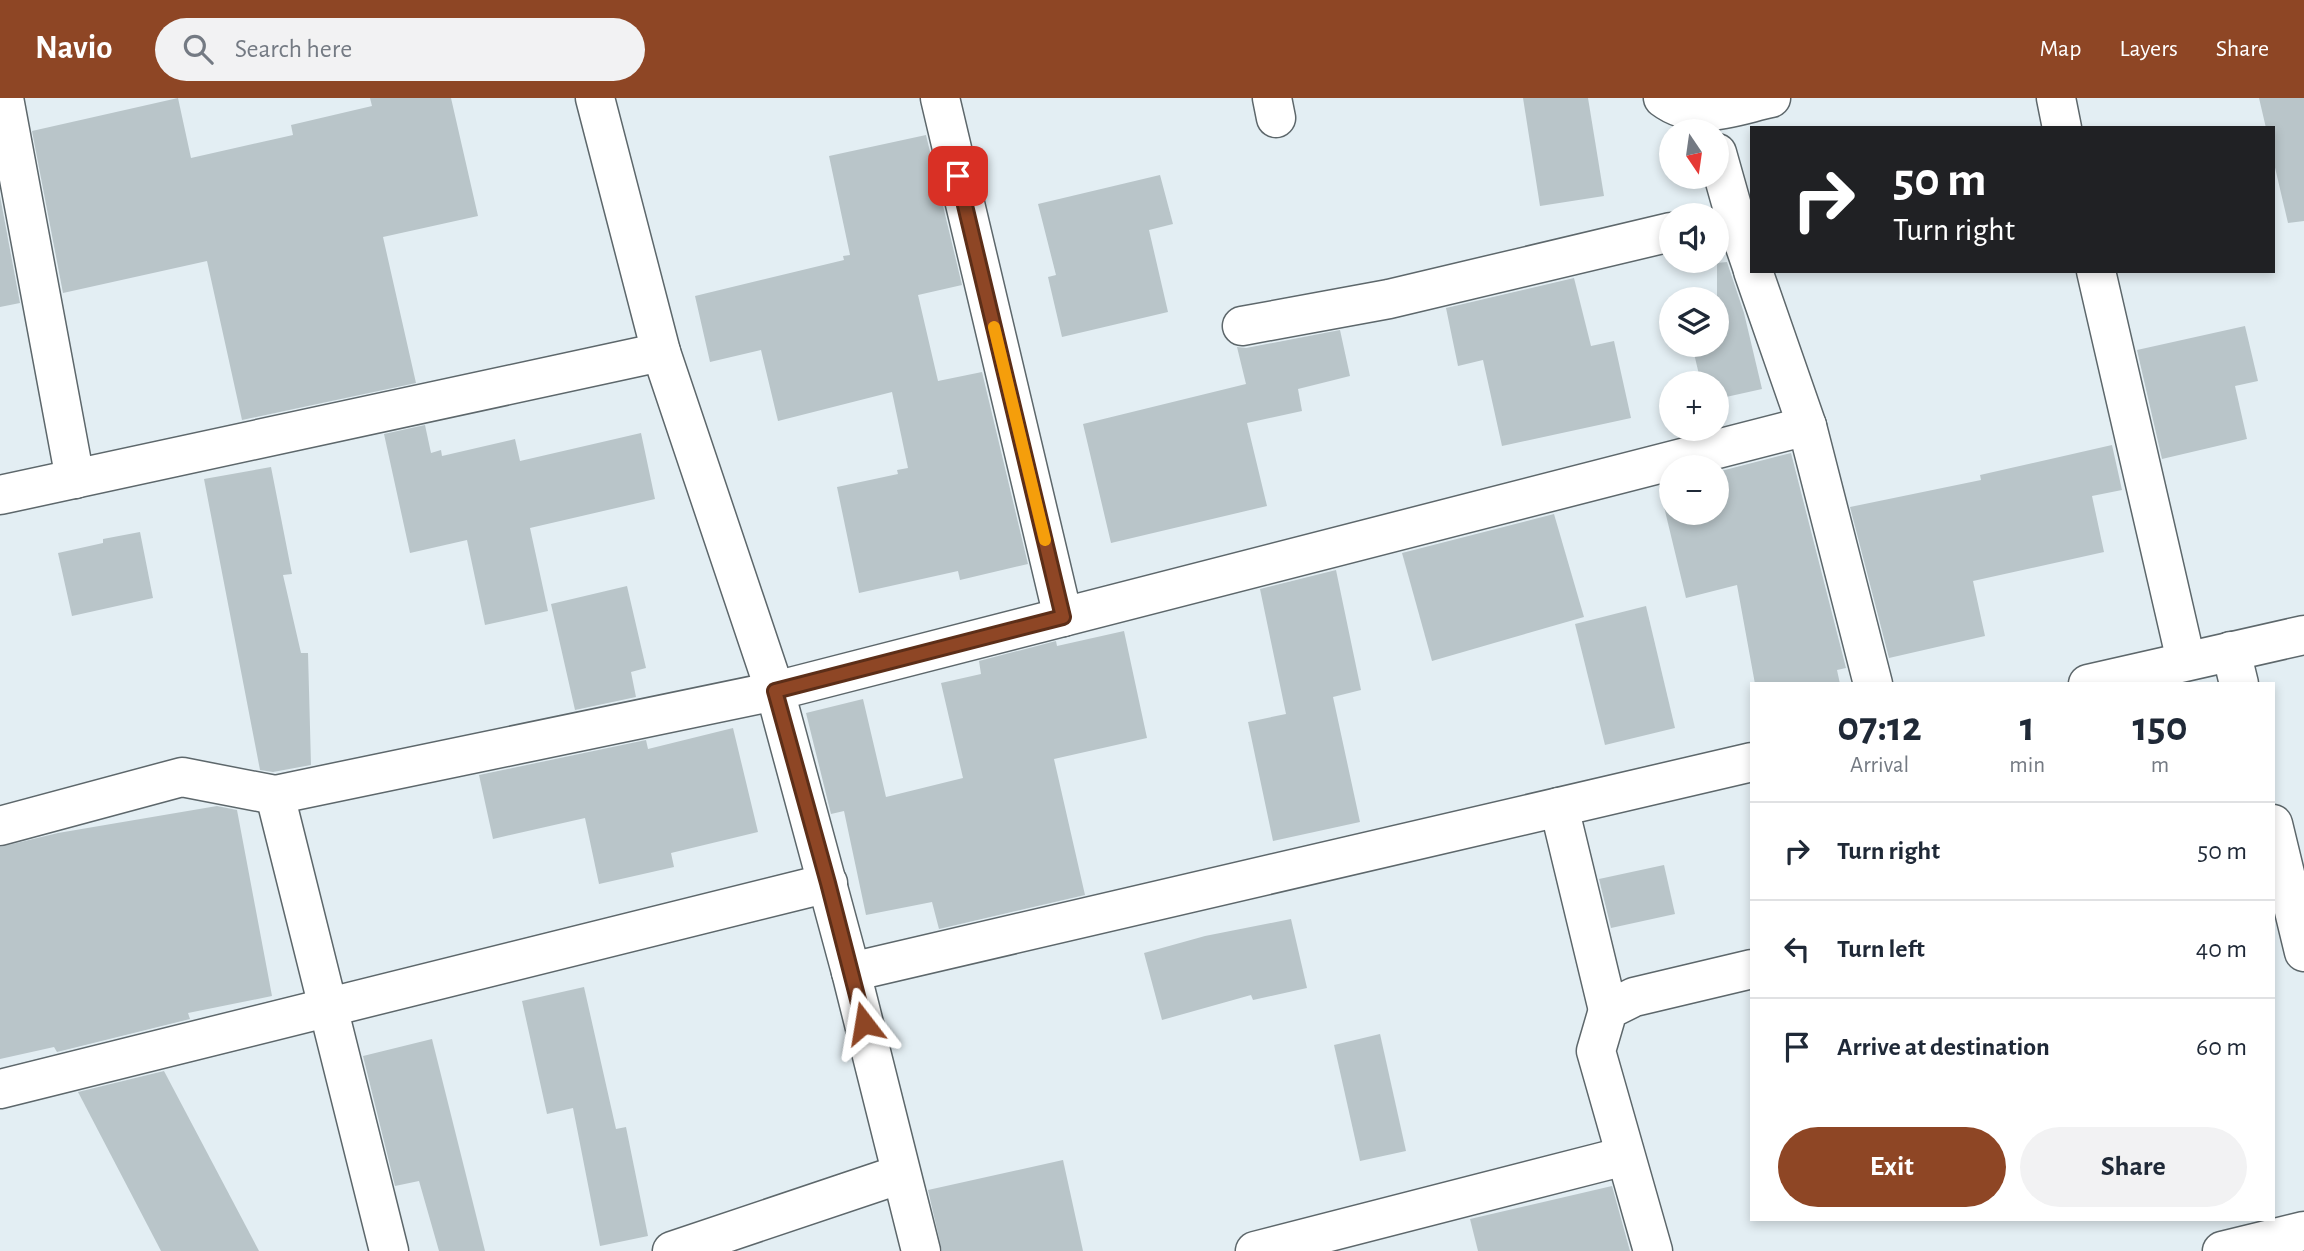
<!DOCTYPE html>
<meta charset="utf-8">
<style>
:root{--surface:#fff;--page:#f2f2f3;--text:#1f2937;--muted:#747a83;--line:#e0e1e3;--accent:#8e4625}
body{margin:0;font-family:"Alegreya Sans",sans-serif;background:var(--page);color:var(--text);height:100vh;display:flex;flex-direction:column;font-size:26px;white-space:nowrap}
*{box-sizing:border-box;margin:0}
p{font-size:23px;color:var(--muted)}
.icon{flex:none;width:38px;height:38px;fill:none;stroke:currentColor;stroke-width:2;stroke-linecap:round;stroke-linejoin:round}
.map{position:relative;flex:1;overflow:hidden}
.side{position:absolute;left:1750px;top:584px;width:525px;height:539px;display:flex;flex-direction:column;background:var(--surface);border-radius:0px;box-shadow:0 4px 10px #0003}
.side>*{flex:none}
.hud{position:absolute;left:1750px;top:28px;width:525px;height:147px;border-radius:0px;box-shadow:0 4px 10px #0003;background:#202124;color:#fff;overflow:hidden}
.needle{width:46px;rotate:167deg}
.fabs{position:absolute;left:1659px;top:21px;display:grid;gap:14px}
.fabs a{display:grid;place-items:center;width:70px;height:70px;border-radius:50%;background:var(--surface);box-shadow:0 4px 10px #0003;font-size:35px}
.pin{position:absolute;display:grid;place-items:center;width:60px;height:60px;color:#fff;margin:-30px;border-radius:14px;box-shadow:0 4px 10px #0006}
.me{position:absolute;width:77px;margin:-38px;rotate:346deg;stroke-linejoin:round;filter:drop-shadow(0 0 5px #0008)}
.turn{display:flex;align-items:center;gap:24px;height:147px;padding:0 28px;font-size:32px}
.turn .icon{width:91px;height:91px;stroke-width:2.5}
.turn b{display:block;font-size:49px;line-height:60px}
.eta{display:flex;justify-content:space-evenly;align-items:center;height:119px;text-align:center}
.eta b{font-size:42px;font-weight:600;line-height:49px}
.primary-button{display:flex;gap:14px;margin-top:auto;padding:14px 28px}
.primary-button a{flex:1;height:80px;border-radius:42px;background:var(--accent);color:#fff;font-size:28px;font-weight:600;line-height:80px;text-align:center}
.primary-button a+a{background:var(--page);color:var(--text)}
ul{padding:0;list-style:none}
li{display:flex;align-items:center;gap:21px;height:98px;padding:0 28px;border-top:2px solid var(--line)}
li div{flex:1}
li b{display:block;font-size:26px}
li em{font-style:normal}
header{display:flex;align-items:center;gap:42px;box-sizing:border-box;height:98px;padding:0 35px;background:var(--accent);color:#fff}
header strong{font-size:33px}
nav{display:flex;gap:38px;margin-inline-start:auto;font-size:24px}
.search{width:490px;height:63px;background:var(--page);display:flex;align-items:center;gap:18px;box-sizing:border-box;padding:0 24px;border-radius:38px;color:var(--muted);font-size:26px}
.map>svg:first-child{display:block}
</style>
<header>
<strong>Navio</strong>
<div class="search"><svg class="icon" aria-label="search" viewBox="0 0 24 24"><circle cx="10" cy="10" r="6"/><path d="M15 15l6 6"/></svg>Search here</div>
<nav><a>Map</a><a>Layers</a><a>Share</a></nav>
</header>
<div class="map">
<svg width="2304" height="1153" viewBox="0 0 2304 1153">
<rect width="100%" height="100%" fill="#e3eef3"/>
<g fill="#b9c5c9">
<path d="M 178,0 L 191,60 L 293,37 L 291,27 L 372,8 L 370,0 L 451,0 L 478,118 L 383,139 L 416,285 L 242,322 L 207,163 L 63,195 L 32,33 Z"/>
<path d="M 1523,0 L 1588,0 L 1604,98 L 1540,108 Z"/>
<path d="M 2259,0 L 2304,0 L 2304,123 L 2288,125 L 2273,61 L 2273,30 L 2266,30 Z"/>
<path d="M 926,37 L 962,187 L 918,197 L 938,283 L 982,274 L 1028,466 L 960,482 L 958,473 L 859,495 L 837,389 L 898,376 L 897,372 L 908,370 L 892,294 L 778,323 L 761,252 L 710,264 L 695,198 L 844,162 L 843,158 L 850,157 L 829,58 Z"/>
<path d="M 1160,77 L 1173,126 L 1149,132 L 1168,214 L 1062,239 L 1048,179 L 1056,177 L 1038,106 Z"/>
<path d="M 0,98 L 20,205 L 0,209 Z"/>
<path d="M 1727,164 L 1744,215 L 1762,291 L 1717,301 L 1717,285 L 1701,285 L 1692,247 L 1717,247 L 1717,165 Z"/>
<path d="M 1574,180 L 1591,248 L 1614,243 L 1631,320 L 1502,348 L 1483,262 L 1458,268 L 1446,210 Z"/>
<path d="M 2245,228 L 2258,283 L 2235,288 L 2247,341 L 2162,361 L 2137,252 Z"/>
<path d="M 1340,232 L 1350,278 L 1298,291 L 1302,313 L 1247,325 L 1267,408 L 1111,445 L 1083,326 L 1246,286 L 1237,249 L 1246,250 Z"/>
<path d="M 425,327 L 431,355 L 441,352 L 442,358 L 515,341 L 520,363 L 641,335 L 655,401 L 530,430 L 548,513 L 485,527 L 467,442 L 410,455 L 384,336 Z"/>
<path d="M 2112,347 L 2122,392 L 2092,398 L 2104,454 L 1973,483 L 1985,538 L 1889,560 L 1850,409 L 1981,382 L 1980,377 Z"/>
<path d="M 1791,355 L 1846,570 L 1837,572 L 1840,586 L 1755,586 L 1737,487 L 1686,500 L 1659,388 L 1671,386 L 1671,415 L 1717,415 L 1717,374 Z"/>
<path d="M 271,369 L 292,476 L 283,477 L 301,555 L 308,555 L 311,667 L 273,674 L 260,672 L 204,381 Z"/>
<path d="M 1554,416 L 1584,519 L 1432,563 L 1402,455 Z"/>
<path d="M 140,434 L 153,500 L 72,518 L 58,455 L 103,445 L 103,441 Z"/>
<path d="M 1336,472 L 1361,592 L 1333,599 L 1360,724 L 1273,743 L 1248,624 L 1286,616 L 1260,491 Z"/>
<path d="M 627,488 L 646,570 L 631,574 L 636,599 L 575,612 L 551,506 Z"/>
<path d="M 1646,508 L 1675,630 L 1605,647 L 1575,526 Z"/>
<path d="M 1124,533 L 1147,640 L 1054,661 L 1085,797 L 939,831 L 932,804 L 866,817 L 844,713 L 831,716 L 806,615 L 863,601 L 886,699 L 963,680 L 941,585 L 981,576 L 979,563 L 1056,543 L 1057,548 Z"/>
<path d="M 733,630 L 758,734 L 671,755 L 674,769 L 599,786 L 585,720 L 493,741 L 479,677 L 646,642 L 648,651 Z"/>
<path d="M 217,708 L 237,712 L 272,898 L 188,915 L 190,921 L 57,954 L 54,949 L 0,961 L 0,749 L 58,735 Z"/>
<path d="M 1664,767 L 1675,816 L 1611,830 L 1599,781 Z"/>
<path d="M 1291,821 L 1307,890 L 1253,902 L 1251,897 L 1162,922 L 1144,855 L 1205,838 Z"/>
<path d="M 584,889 L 616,1031 L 626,1029 L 648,1138 L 600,1148 L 573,1010 L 547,1016 L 522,903 Z"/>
<path d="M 1380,936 L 1406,1053 L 1360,1063 L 1334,947 Z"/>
<path d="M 432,941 L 485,1153 L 439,1153 L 419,1083 L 395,1088 L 363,958 Z"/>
<path d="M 164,973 L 259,1153 L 161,1153 L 78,994 Z"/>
<path d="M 1063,1062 L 1083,1153 L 942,1153 L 928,1092 Z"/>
<path d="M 1612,1088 L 1630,1153 L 1478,1153 L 1470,1121 Z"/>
</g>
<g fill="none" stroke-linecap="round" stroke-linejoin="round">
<defs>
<g id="minor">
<path d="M 4,0 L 75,381"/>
<path d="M 595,0 L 661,254 L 775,593 L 851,874"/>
<path d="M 940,0 L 1063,519"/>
<path d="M 1272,0 L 1276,20"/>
<path d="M 1663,0 C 1696,25 1734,8 1771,0"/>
<path d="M 2056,0 L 2062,30"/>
<path d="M 1717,55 L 1735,119 L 1752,169"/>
<path d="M 1753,173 L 1807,328 L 1873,586"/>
<path d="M 2096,173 L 2186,563"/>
<path d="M 1242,228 L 1389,201 L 1671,134"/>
<path d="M 0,397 L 661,254"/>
<path d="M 2231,553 L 2239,586"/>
<path d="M 2088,586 L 2304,537"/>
<path d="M 275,697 L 389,1153"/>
<path d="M 1559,709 L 1608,912"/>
<path d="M 2273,726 L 2304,854"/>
<path d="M 0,728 L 182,679 L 275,697 L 775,593 L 1807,328"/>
<path d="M 0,991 L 828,785"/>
<path d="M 672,1153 L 901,1076"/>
<path d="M 921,1153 L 851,874 L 1752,664"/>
<path d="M 1255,1153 L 1625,1058"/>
<path d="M 1653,1153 L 1596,953 L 1608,912 L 1634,899 L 1752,871"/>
<path d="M 2222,1153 L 2304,1133"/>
</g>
</defs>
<use href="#minor" stroke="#5d676b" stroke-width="41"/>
<use href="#minor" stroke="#fff" stroke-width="38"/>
</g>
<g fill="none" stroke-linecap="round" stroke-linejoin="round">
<defs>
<path id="route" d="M 864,925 L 828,785 L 775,593 L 1063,519 L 958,78"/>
</defs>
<use href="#route" stroke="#5c2e18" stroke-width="18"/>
<use href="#route" stroke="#8e4625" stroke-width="12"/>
<path stroke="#f59e0b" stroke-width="12" d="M 994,229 L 1045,442"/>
</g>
</svg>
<div class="fabs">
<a><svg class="needle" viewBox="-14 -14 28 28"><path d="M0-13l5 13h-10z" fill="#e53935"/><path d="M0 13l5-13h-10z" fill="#747a83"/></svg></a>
<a><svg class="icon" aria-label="sound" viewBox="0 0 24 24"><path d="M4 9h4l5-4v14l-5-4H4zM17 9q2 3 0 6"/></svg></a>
<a><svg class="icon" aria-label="layers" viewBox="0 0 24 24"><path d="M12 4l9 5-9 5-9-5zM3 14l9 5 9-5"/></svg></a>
<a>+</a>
<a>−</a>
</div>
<div class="pin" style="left:958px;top:78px;background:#d93025"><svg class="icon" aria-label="arrive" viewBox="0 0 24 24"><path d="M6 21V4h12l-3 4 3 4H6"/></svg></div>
<svg class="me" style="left:864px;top:925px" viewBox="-20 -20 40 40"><path d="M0-17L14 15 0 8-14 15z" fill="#8e4625" stroke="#fff" stroke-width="4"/></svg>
<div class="hud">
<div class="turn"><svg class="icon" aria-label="right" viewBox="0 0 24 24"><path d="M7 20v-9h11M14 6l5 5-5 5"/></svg><div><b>50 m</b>Turn right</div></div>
</div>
<section class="side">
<div class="eta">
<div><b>07:12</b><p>Arrival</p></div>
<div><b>1</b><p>min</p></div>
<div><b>150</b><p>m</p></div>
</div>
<ul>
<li><svg class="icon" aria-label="right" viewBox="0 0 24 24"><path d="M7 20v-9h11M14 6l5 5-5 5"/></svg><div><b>Turn right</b></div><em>50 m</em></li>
<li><svg class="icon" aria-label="left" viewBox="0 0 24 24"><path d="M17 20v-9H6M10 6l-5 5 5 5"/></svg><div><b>Turn left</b></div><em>40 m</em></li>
<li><svg class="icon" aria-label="arrive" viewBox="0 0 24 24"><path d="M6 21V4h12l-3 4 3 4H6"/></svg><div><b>Arrive at destination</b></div><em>60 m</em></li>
</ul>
<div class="primary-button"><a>Exit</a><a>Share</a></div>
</section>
</div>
